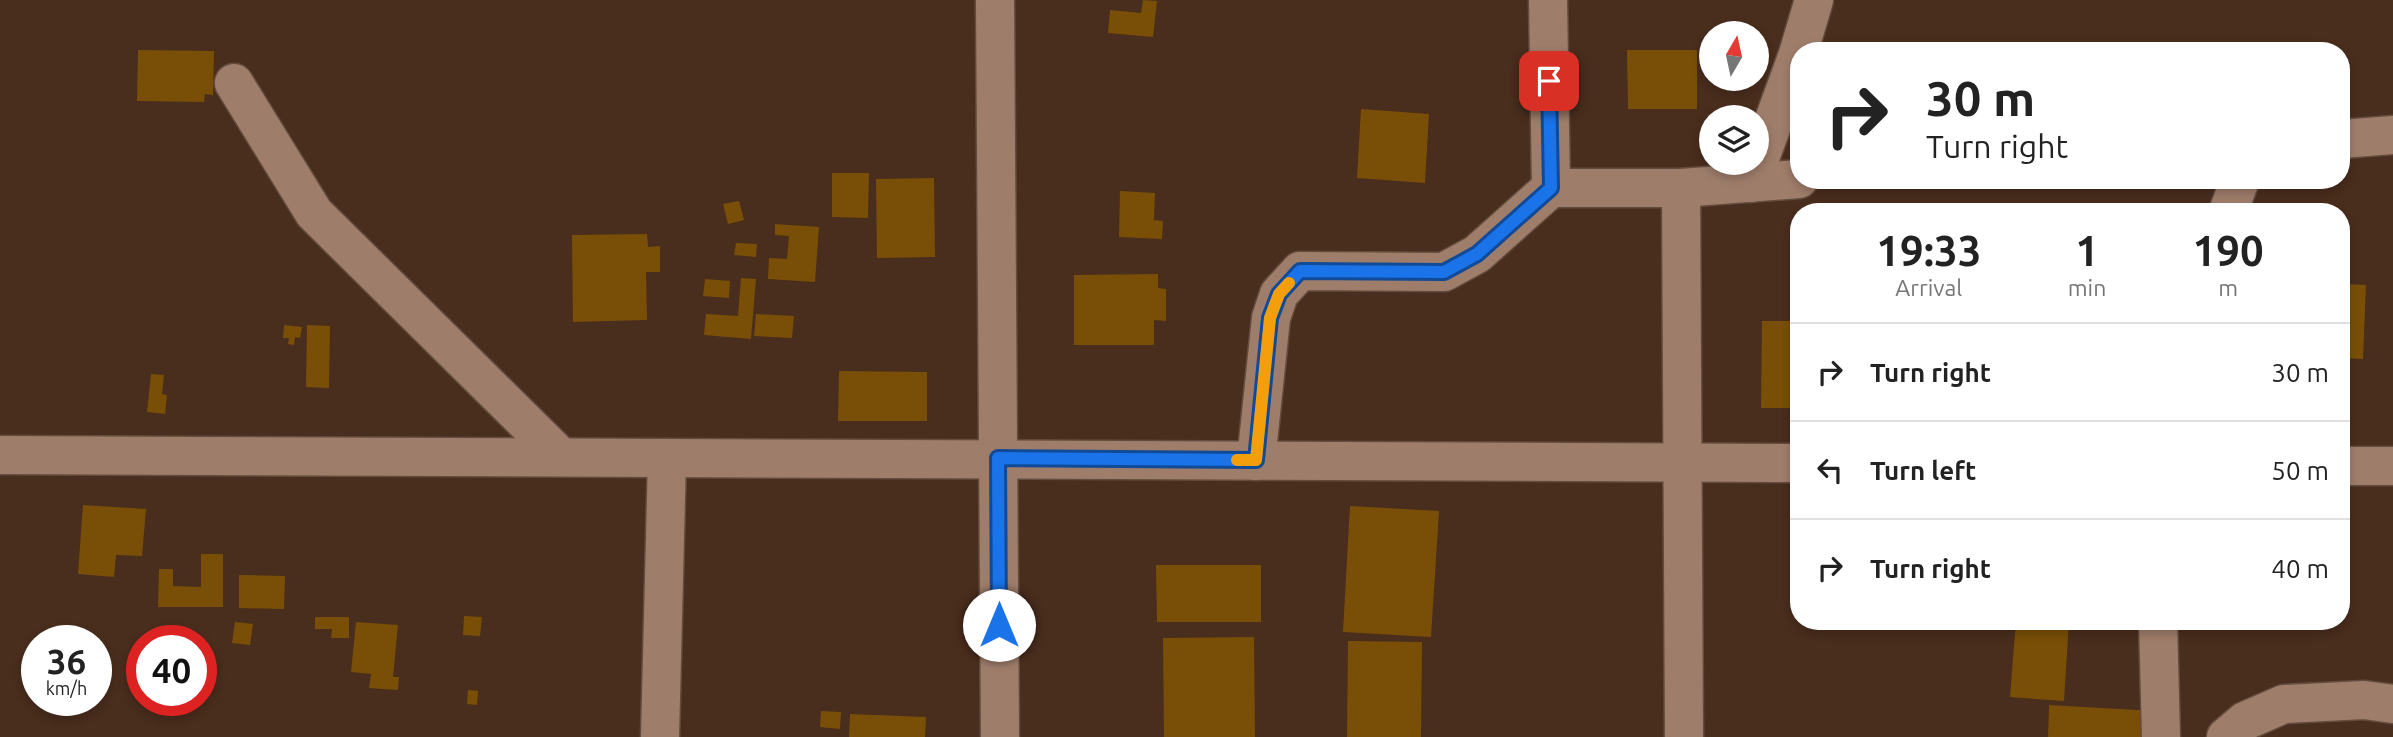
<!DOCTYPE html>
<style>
:root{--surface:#fff;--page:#f6f6f6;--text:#222;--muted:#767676;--line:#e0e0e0}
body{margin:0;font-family:Ubuntu,sans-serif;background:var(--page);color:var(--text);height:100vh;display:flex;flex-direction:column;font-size:26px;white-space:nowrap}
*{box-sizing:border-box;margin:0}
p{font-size:23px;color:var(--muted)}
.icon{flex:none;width:38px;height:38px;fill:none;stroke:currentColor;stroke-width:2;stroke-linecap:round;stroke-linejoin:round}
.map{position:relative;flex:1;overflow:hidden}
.side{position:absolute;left:1790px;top:203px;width:560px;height:427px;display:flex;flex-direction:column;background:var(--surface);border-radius:28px;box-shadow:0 4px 10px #0003}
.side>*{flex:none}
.banner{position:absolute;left:1790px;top:42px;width:560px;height:147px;border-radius:28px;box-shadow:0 4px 10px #0003;background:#fff;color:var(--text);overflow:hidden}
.needle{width:46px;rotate:9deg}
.fabs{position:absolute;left:1699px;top:21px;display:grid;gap:14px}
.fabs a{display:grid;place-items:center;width:70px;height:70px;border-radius:50%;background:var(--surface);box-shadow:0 4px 10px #0003;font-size:35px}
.speed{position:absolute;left:21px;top:625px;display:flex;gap:14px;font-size:35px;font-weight:700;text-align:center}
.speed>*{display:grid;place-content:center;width:91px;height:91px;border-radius:50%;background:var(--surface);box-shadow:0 4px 10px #0003;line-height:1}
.speed small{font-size:18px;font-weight:400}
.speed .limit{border:10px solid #d22;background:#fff;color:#111}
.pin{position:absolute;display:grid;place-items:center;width:60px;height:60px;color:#fff;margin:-30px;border-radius:14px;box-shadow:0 4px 10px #0006}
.me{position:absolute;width:77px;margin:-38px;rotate:0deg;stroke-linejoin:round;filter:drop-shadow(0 0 5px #0008)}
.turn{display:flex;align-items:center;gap:24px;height:147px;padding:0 21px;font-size:32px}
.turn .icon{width:91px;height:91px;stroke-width:2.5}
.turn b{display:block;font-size:49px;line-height:60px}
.eta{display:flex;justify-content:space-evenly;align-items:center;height:119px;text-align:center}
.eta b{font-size:42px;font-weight:600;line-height:49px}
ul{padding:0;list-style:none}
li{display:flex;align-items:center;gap:21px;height:98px;padding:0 21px;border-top:2px solid var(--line)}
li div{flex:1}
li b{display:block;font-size:26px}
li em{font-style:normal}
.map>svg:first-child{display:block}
</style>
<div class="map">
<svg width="2393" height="737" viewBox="0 0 2393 737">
<rect width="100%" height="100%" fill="#492d1d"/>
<g fill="#794f07">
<path d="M 1143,0 L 1157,1 L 1153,37 L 1108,33 L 1110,10 L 1141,13 Z"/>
<path d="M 138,50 L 214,51 L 213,95 L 205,94 L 204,102 L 137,101 Z"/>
<path d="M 1627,50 L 1697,50 L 1697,109 L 1628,109 Z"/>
<path d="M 1361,109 L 1429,114 L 1425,183 L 1357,178 Z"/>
<path d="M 832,173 L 869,173 L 868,218 L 832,217 Z"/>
<path d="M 934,178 L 935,257 L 877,258 L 876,179 Z"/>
<path d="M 1120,191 L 1155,193 L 1154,220 L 1163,221 L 1162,239 L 1119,237 Z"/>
<path d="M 739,201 L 744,220 L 728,224 L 723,204 Z"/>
<path d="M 775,224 L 819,227 L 815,282 L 768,279 L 769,258 L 787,259 L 789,236 L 775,235 Z"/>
<path d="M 647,234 L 648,247 L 660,246 L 660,272 L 646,272 L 647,320 L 573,322 L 572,235 Z"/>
<path d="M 736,243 L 757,244 L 756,257 L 734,255 Z"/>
<path d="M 1158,274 L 1158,288 L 1166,289 L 1166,321 L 1154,320 L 1154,345 L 1074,345 L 1074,275 Z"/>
<path d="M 741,278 L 756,279 L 751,339 L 704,335 L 706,314 L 738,316 Z"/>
<path d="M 705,279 L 730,281 L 729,298 L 703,296 Z"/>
<path d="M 2342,284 L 2366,285 L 2363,359 L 2342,358 Z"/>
<path d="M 756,314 L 794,316 L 792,338 L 754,336 Z"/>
<path d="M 1762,321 L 1799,321 L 1799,408 L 1761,408 Z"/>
<path d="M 284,325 L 302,327 L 300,338 L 295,337 L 294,345 L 288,344 L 289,338 L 283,338 Z"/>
<path d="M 307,325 L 330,326 L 329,388 L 306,387 Z"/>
<path d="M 839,371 L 927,372 L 927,421 L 838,421 Z"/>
<path d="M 151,374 L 164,375 L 162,394 L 167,395 L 165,414 L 147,412 Z"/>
<path d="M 83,505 L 146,509 L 142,556 L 116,555 L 114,577 L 78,574 Z"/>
<path d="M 1350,506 L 1439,511 L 1431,637 L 1343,632 Z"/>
<path d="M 201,554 L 223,554 L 223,607 L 158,607 L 159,569 L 173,569 L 173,586 L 201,587 Z"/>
<path d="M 1156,565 L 1261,565 L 1261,622 L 1157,622 Z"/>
<path d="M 239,575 L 285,576 L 284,609 L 239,608 Z"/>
<path d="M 464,616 L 482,617 L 480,636 L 463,635 Z"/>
<path d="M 315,617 L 349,617 L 349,638 L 331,638 L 332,629 L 315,629 Z"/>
<path d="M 2016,621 L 2069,621 L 2064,701 L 2010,697 Z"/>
<path d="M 235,622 L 253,624 L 250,645 L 232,643 Z"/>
<path d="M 356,622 L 398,625 L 393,677 L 399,677 L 398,690 L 369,688 L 371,674 L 351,672 Z"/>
<path d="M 1254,637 L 1255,737 L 1164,737 L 1163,638 Z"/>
<path d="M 1348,641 L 1422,642 L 1421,737 L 1347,737 Z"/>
<path d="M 468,690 L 478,691 L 477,705 L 467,704 Z"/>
<path d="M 2049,705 L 2155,711 L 2154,737 L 2048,737 Z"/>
<path d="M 821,711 L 841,712 L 840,729 L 820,727 Z"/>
<path d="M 850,714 L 926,717 L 925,737 L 849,737 Z"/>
</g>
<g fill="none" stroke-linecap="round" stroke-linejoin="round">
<defs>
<g id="minor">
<path d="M 995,0 L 1000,737"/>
<path d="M 234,83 L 314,213 L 561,457"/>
<path d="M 2342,139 L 2393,135"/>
<path d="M 1751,183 L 1798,54 L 1814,0"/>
<path d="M 1551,188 L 1681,188 L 1799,179"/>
<path d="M 1681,188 L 1684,737"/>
<path d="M 2228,212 L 2240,180"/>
<path d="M 0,455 L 1799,463"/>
<path d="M 1256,461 L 1271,318 L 1279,294 L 1300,271 L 1444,272 L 1477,254 L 1551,188 L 1548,0"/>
<path d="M 2342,466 L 2393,466"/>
<path d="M 2158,621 L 2161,737"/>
<path d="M 660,737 L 667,458"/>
<path d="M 2226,737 L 2245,721 L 2284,704 L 2364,700 L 2393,704"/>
</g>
</defs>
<use href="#minor" stroke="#634c3d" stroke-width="41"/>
<use href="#minor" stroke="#9f7d6b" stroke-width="38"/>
</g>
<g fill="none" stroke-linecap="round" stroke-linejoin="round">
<defs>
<path id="route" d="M 999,625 L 998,458 L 1256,460 L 1270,318 L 1279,294 L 1300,271 L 1444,272 L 1477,254 L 1551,188 L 1549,81"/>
</defs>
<use href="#route" stroke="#114b97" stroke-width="18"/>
<use href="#route" stroke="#1a73e8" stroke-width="12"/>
<path stroke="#f59e0b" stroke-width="12" d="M 1237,460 L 1256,460 L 1270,318 L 1279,294 L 1289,283"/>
</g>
</svg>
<div class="fabs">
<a><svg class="needle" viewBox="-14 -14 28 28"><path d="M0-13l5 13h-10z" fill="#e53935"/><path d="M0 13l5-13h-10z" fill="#767676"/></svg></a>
<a><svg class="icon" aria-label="layers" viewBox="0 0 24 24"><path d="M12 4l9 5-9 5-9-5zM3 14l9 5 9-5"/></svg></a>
</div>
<div class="speed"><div>36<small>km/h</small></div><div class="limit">40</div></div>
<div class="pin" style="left:1549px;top:81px;background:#d93025"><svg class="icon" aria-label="arrive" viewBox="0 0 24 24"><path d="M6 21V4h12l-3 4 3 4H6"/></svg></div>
<svg class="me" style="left:999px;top:625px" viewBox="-20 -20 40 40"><circle r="19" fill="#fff"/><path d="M0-13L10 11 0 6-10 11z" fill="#1a73e8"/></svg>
<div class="banner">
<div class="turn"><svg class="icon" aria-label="right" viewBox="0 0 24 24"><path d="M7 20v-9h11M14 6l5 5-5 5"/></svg><div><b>30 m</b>Turn right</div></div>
</div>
<section class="side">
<div class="eta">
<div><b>19:33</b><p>Arrival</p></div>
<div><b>1</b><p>min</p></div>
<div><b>190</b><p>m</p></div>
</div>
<ul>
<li><svg class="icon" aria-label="right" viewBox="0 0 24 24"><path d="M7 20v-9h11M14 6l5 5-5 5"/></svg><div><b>Turn right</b></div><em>30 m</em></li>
<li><svg class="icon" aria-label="left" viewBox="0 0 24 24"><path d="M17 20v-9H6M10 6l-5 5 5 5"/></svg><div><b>Turn left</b></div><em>50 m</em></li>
<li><svg class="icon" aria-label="right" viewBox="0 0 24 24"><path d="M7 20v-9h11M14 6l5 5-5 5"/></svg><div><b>Turn right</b></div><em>40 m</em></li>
</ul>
</section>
</div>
